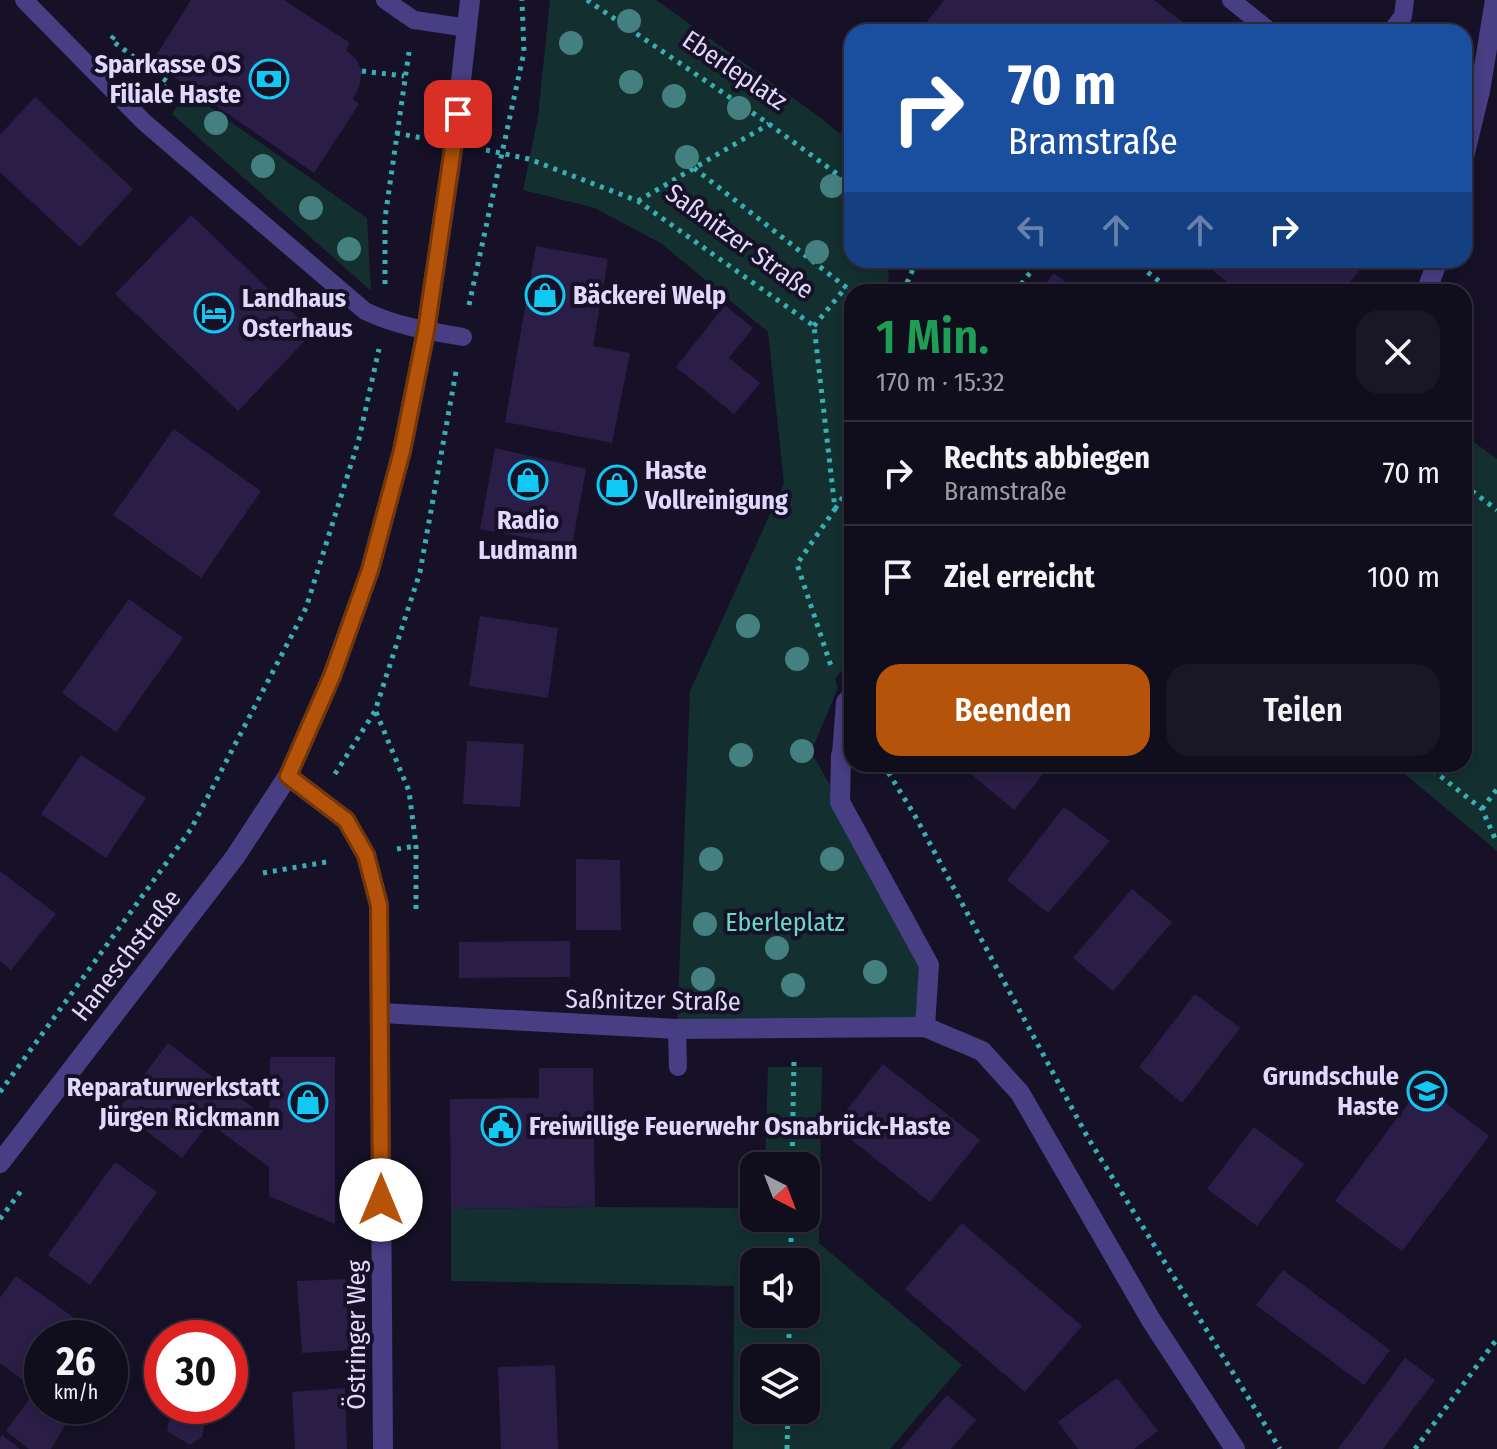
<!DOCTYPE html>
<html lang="de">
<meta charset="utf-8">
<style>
:root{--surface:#100d1d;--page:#191626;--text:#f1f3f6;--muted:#9c9ca4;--line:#302d3b;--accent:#b45309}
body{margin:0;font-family:"Fira Sans Condensed",sans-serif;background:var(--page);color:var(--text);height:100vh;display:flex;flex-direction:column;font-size:30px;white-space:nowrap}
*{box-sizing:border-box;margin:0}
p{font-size:26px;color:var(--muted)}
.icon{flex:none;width:44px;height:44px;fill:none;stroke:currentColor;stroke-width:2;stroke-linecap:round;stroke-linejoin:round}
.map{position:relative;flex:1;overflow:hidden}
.panel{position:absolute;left:844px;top:284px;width:628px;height:488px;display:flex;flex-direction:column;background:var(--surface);border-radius:24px;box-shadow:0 4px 12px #0003,0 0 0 2px var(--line)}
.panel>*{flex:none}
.banner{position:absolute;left:844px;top:24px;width:628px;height:244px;border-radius:24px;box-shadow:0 4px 12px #0003,0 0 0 2px var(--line);background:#1a4fa0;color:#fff;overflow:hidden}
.needle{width:52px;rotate:138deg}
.tools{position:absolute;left:740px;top:1152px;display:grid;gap:16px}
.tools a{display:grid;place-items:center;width:80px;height:80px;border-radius:16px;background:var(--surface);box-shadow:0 4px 12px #0003,0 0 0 2px var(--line);font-size:40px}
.speed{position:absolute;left:24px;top:1320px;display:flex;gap:16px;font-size:40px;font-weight:700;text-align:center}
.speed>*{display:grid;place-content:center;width:104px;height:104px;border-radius:50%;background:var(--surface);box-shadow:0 4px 12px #0003,0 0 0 2px var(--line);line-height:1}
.speed small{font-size:20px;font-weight:400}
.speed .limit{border:12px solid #d22;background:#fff;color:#111}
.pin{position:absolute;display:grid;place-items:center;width:68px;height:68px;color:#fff;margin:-34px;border-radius:16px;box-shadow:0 4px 12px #0006}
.me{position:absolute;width:88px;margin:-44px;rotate:0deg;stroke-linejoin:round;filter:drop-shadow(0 0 6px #0008)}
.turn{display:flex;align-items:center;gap:28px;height:168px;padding:0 32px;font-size:36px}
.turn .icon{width:104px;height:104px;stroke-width:2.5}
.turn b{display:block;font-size:56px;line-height:68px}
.lanes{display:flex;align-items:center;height:76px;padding:0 32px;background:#0003;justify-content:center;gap:40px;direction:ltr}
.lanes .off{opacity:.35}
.round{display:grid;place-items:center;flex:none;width:84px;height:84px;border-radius:24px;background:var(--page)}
.head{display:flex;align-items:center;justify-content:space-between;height:136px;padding:0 32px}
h1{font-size:48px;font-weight:600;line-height:60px;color:#1e9e55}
.primary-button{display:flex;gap:16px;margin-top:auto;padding:16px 32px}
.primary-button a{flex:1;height:92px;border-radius:24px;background:var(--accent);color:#fff;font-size:32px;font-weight:600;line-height:92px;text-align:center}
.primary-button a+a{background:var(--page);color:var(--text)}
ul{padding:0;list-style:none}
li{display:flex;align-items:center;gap:24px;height:104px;padding:0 32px;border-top:2px solid var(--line)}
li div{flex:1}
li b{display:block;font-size:30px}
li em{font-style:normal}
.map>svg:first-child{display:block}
</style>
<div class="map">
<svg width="1497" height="1449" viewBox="0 0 1497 1449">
<rect width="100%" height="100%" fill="#161127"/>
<g fill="#142f30" fill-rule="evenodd">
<path d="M 550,0 L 656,0 L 814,113 L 852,143 L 852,260 L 888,260 L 889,292 L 852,292 L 852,519 L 845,528 L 852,534 L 852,658 L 835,679 L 838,688 L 811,752 L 840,802 L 929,965 L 925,1027 L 677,1029 L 690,691 L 784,483 L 768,332 L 662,244 L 595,208 L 523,190 L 538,117 Z"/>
<path d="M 187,91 L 367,218 L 371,291 L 172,114 Z"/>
<path d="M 1464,435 L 1497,459 L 1497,851 L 1393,764 L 1464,764 Z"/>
<path d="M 768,1067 L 822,1067 L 819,1243 L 962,1365 L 890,1449 L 733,1449 L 734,1286 L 451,1281 L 451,1209 L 595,1207 L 754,1208 L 754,1218 L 806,1218 L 806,1166 L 765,1166 ZM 754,1262 L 806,1262 L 806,1314 L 754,1314 ZM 754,1358 L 806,1358 L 806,1410 L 754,1410 Z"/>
</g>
<g fill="#2a1e47">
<path d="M 191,0 L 284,0 L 350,43 L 346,50 L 356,59 L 362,71 L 359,87 L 353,99 L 359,104 L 314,173 L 152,62 Z"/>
<path d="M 944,0 L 1154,0 L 1195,32 L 919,32 Z"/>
<path d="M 35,97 L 133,189 L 80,247 L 0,172 L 0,135 Z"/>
<path d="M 852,117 L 852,143 L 840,133 Z"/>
<path d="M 191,215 L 313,332 L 238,411 L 115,294 Z"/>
<path d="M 536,246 L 608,259 L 593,346 L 630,353 L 612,443 L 505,422 Z"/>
<path d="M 1200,260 L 1368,260 L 1342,292 L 1239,292 Z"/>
<path d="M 1054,273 L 1077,292 L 1039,292 Z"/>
<path d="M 725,305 L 753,328 L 729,358 L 760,383 L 734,414 L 676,367 Z"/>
<path d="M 174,429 L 261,491 L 201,578 L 113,515 Z"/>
<path d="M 495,448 L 586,469 L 572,546 L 480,529 Z"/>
<path d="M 129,599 L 183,638 L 116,732 L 62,693 Z"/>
<path d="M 480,616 L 558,628 L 548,698 L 469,686 Z"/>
<path d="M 467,741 L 524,744 L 520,807 L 463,804 Z"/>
<path d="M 81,755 L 146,798 L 106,858 L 41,814 Z"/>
<path d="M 981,764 L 1051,764 L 1014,810 L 972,775 Z"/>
<path d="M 1064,807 L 1110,841 L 1048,913 L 1007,880 Z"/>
<path d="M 576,859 L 620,860 L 621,930 L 576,930 Z"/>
<path d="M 0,871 L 56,914 L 11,970 L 0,961 Z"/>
<path d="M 1132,889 L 1172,922 L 1113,991 L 1073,958 Z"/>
<path d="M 570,941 L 570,977 L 459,978 L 459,942 Z"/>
<path d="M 1195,994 L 1240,1028 L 1182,1103 L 1139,1067 Z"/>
<path d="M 168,1043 L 269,1120 L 270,1057 L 335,1057 L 335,1224 L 269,1196 L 269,1167 L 209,1123 L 182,1158 L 118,1110 Z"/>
<path d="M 883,1064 L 980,1140 L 930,1202 L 834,1126 Z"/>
<path d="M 539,1068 L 593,1068 L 595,1207 L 451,1209 L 450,1099 L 539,1098 Z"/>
<path d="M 1422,1085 L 1489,1136 L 1402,1251 L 1335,1201 Z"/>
<path d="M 1254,1127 L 1304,1164 L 1257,1226 L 1207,1189 Z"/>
<path d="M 115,1162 L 157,1192 L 90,1285 L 48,1255 Z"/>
<path d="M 962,1223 L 1082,1326 L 1025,1392 L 905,1289 Z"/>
<path d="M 1283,1270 L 1390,1350 L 1364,1385 L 1256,1305 Z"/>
<path d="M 16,1276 L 84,1325 L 74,1338 L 42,1338 L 42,1382 L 36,1390 L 0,1363 L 0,1298 Z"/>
<path d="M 346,1279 L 350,1350 L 302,1353 L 297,1281 Z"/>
<path d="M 1405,1358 L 1435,1380 L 1383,1449 L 1338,1449 Z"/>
<path d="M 555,1365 L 558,1449 L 501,1449 L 498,1367 Z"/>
<path d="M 1117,1378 L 1158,1431 L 1134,1449 L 1078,1449 L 1058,1422 Z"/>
<path d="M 345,1388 L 347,1449 L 295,1449 L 292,1392 Z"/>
<path d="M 36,1390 L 42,1394 L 42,1406 L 57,1406 L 70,1417 L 51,1449 L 29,1449 L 6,1431 Z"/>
<path d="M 947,1395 L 976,1420 L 951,1449 L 901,1449 Z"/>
<path d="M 172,1406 L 208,1406 L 202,1437 L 190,1445 L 167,1431 Z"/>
<path d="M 2,1435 L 20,1449 L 0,1449 L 0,1439 Z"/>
</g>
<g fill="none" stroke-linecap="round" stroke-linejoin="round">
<g stroke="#36b0b3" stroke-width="5" stroke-dasharray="4 6" stroke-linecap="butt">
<path d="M 587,0 L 769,124 L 852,185"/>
<path d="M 114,36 L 111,40 L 169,83 L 162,94"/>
<path d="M 362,71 L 404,76"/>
<path d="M 396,133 L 422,138"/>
<path d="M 486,150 L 529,159 L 638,201 L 814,326 L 835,509 L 797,564 L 832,669"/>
<path d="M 694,168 L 852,292"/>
<path d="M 638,201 L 769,124"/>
<path d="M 1132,260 L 1173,292"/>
<path d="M 385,284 L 385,218 L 409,52"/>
<path d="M 903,292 L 917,260"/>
<path d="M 1015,292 L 1040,260"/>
<path d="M 469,305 L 524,52 L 522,0"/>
<path d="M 814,326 L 846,287"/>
<path d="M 1464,485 L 1497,510"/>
<path d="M 835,509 L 852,483"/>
<path d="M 376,712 L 409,791 L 416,846 L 416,911"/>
<path d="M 883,764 L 914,814 L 1088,1138 L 1280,1449"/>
<path d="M 1425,764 L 1482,809 L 1497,843"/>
<path d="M 335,774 L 375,711 L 420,572 L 457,366"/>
<path d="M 1482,809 L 1497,789"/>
<path d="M 397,849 L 416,846"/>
<path d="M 263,873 L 332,861"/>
<path d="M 0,1092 L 191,829 L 306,608 L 359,439 L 379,349"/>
<path d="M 792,1166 L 794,1059"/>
<path d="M 0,1219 L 21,1191"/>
<path d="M 791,1262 L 791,1218"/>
<path d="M 789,1358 L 789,1314"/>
<path d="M 787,1449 L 788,1410"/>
<path d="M 1415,1449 L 1497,1339"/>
</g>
<g stroke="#473e83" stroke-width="18">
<path d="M 24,0 L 144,122 L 365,311 C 396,326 429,331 463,337"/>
<path d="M 385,0 L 414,20 L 468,28"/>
<path d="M 1231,0 L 1271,32"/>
<path d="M 1391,32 L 1403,16 L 1405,0"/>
<path d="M 841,755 L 845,702 L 852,694"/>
<path d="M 677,1029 L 678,1067"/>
</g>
<g stroke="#473e83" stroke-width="20">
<path d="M 1464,157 L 1480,91 L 1495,0"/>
<path d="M 1426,292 L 1438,260"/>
<path d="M 841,755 L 840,802 L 929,965 L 925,1027"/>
<path d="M 288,776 L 346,820 L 366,855 L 379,905 L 383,1449"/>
<path d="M 381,1013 L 677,1029 L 925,1027 L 982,1051 L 1020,1093 L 1151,1320 L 1235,1449"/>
</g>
<path stroke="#473e83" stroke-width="20" d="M 0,1163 L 235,857 L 288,776 L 332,676 L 370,570 L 402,451 L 426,331 L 454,143 L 470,0"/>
</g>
<g fill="#43807f">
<circle cx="629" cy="21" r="12"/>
<circle cx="571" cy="43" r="12"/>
<circle cx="631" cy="82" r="12"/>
<circle cx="674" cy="96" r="12"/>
<circle cx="739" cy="108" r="12"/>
<circle cx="216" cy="123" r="12"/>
<circle cx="687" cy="157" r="12"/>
<circle cx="263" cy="166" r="12"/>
<circle cx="832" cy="186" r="12"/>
<circle cx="311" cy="208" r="12"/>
<circle cx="349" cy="249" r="12"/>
<circle cx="817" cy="252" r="12"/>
<circle cx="748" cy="626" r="12"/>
<circle cx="797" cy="659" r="12"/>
<circle cx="802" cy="751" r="12"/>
<circle cx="741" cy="755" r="12"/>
<circle cx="711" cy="859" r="12"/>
<circle cx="832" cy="859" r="12"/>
<circle cx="705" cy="924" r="12"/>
<circle cx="777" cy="948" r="12"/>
<circle cx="875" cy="972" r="12"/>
<circle cx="703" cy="979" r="12"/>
<circle cx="793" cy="985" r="12"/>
</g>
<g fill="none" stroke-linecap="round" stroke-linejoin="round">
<defs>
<path id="route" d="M 381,1200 L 379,905 L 366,855 L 346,820 L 288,776 L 332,676 L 370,570 L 402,451 L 426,331 L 458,114"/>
</defs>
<use href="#route" stroke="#753606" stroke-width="20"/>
<use href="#route" stroke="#b45309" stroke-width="14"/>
</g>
<defs>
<symbol id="bank-ring" viewBox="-11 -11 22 22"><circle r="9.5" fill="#161127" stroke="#0fc9f3" stroke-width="1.5"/><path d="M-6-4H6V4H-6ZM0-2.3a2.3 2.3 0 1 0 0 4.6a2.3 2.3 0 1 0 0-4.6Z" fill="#0fc9f3"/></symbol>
<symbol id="shop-ring" viewBox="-11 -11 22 22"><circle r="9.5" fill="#161127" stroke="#0fc9f3" stroke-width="1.5"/><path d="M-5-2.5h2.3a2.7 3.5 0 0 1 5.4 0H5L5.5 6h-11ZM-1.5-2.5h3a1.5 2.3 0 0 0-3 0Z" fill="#0fc9f3"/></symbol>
<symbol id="hotel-ring" viewBox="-11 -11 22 22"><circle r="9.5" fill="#161127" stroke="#0fc9f3" stroke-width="1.5"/><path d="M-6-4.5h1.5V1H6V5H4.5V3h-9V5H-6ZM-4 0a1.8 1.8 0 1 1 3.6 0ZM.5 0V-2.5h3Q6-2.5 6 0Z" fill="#0fc9f3"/></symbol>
<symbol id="school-ring" viewBox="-11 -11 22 22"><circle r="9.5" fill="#161127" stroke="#0fc9f3" stroke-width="1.5"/><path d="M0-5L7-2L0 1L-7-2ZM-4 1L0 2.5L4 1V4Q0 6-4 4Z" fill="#0fc9f3"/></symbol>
<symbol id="civic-ring" viewBox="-11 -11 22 22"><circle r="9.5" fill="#161127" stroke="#0fc9f3" stroke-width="1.5"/><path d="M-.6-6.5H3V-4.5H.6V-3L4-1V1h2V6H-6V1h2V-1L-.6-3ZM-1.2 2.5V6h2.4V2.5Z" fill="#0fc9f3"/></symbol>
</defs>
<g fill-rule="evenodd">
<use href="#bank-ring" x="247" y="57" width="44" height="44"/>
<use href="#shop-ring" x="523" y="273" width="44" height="44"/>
<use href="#hotel-ring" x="192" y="291" width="44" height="44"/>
<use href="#shop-ring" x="506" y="458" width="44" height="44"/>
<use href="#shop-ring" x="595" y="463" width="44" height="44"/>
<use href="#school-ring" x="1405" y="1069" width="44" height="44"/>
<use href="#shop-ring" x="286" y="1080" width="44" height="44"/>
<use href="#civic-ring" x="479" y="1104" width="44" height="44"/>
</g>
<g text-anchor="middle" stroke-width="8" stroke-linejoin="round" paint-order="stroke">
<g font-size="26" font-weight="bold" fill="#e0d8fd" stroke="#161127" text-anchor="start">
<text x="241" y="73" text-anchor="end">Sparkasse OS<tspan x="241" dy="30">Filiale Haste</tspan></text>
<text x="573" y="304">Bäckerei Welp</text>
<text x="242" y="307">Landhaus<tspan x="242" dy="30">Osterhaus</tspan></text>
<text x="645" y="479">Haste<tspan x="645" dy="30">Vollreinigung</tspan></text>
<text x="528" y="529" text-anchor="middle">Radio<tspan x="528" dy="30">Ludmann</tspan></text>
<text x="1399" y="1085" text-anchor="end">Grundschule<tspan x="1399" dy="30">Haste</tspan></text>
<text x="280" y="1096" text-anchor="end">Reparaturwerkstatt<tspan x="280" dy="30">Jürgen Rickmann</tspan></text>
<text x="529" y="1135">Freiwillige Feuerwehr Osnabrück-Haste</text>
</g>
<g font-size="26" fill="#e0d8fd" stroke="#161127">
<text transform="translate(735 70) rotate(34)" y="9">Eberleplatz</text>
<text transform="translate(740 241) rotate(36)" y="9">Saßnitzer Straße</text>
<text transform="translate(126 955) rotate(-52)" y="9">Haneschstraße</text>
<text transform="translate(653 1000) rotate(1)" y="9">Saßnitzer Straße</text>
<text transform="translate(356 1335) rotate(-90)" y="9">Östringer Weg</text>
</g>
<g font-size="26" fill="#67dac7" stroke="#161127">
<text x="785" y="931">Eberleplatz</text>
</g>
</g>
</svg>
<div class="tools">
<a><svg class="needle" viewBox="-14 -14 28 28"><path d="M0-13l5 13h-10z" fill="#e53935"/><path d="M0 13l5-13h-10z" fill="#9c9ca4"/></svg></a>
<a><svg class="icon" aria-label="sound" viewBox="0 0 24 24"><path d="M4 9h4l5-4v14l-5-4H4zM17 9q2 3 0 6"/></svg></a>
<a><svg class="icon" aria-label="layers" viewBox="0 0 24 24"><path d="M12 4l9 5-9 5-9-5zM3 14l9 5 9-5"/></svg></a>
</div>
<div class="speed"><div>26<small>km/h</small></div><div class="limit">30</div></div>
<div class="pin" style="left:458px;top:114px;background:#d93025"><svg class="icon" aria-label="arrive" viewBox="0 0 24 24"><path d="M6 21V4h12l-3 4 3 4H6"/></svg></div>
<svg class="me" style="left:381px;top:1200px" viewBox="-20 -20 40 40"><circle r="19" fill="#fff"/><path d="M0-13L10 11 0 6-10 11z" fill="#b45309"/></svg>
<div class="banner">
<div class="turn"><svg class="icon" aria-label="right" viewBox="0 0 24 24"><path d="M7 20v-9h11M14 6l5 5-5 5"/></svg><div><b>70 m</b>Bramstraße</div></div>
<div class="lanes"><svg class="icon off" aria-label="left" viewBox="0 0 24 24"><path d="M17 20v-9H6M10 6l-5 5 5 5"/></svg><svg class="icon off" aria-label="ahead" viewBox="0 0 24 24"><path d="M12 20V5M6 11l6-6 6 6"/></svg><svg class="icon off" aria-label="ahead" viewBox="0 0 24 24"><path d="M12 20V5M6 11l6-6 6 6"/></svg><svg class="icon" aria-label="right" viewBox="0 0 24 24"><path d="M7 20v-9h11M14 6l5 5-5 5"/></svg></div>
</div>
<section class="panel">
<div class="head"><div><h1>1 Min.</h1><p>170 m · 15:32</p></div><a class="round"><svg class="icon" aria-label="close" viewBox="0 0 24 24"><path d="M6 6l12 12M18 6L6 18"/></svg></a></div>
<ul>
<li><svg class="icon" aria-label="right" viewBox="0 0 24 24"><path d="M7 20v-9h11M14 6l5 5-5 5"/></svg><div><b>Rechts abbiegen</b><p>Bramstraße</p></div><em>70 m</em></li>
<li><svg class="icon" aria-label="arrive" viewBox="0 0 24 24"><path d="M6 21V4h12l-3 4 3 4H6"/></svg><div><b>Ziel erreicht</b></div><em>100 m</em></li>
</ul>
<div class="primary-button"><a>Beenden</a><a>Teilen</a></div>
</section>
</div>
